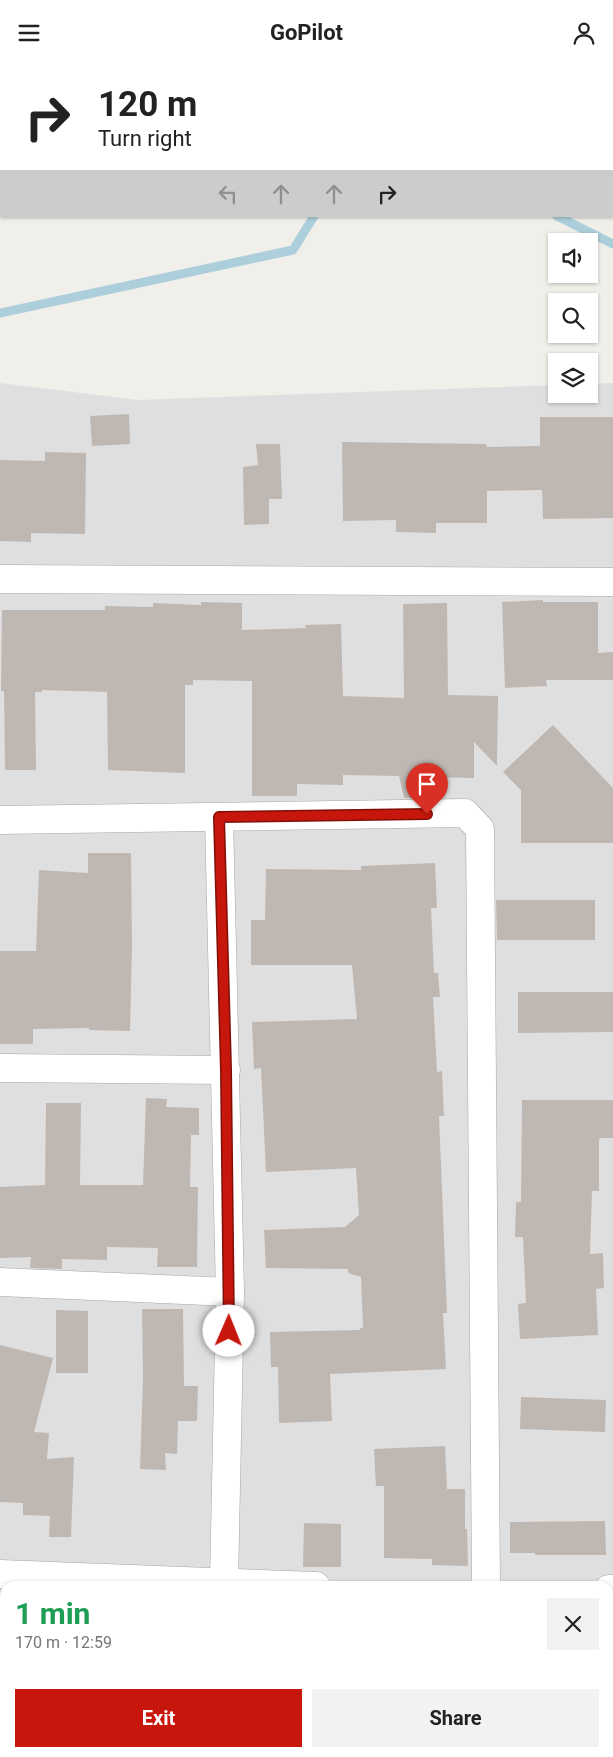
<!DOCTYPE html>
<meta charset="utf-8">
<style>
:root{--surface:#fff;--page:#f2f2f2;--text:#222;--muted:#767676;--accent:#c7170d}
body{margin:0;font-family:Roboto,sans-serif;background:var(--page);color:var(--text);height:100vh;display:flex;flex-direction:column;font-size:19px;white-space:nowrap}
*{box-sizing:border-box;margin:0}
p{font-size:16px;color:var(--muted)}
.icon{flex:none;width:28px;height:28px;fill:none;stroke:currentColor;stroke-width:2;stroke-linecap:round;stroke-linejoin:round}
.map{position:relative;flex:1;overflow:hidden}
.panel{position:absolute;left:0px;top:1516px;width:614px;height:176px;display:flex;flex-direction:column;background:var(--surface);border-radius:15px 15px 0 0;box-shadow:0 1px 4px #0004}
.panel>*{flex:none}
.banner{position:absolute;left:0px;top:0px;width:614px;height:152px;box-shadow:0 1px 4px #0004;background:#fff;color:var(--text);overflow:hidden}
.controls{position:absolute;left:548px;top:168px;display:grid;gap:10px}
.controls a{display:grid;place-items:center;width:50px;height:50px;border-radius:0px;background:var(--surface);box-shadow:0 1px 4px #0004;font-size:25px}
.pin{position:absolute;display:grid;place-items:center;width:42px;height:42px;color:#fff;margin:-51px -21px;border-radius:50% 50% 50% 0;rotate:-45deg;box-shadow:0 0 5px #0007}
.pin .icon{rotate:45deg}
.me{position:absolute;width:55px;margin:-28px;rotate:1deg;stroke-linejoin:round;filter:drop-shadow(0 0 4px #0008)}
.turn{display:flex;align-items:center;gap:18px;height:105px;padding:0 15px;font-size:22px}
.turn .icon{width:65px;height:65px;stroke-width:2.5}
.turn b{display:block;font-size:35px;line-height:42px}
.lanes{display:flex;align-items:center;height:48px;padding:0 15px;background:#0003;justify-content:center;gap:25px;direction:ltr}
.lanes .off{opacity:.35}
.round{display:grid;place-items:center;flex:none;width:52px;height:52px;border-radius:0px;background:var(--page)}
.head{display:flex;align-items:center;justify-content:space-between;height:85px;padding:0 15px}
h1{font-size:30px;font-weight:700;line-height:38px;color:#1e9e55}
.primary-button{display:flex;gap:10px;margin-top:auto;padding:10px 15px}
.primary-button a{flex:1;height:58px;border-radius:0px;background:var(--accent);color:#fff;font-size:20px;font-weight:700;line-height:58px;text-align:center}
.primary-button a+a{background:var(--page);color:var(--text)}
header{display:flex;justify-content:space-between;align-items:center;height:65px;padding:0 15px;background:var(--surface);font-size:22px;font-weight:700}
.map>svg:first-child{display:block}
</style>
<header><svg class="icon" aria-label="menu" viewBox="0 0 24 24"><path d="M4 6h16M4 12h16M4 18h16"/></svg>GoPilot<svg class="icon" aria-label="person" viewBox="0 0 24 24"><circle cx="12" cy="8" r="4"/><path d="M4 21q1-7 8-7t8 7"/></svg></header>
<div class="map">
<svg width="613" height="1692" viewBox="0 0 613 1692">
<rect width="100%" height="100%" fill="#f1efea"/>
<path fill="#e0dfdf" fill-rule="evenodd" d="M 0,318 L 138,335 L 556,320 L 556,329 L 589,329 L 589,319 L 613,318 L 613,1692 L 0,1692 ZM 5,1521 L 609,1521 L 609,1688 L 5,1688 Z"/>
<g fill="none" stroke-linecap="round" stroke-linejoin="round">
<g stroke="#adcfdc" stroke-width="9">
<path d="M 557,151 L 613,179"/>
<path d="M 0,248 L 293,185 L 314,151"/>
</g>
</g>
<g fill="#bfb8b2">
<path d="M 129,349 L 130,379 L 92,381 L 90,351 Z"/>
<path d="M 540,352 L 613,352 L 613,453 L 543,454 L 542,425 L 487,426 L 487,458 L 436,458 L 436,468 L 396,467 L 396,455 L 343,456 L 342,377 L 486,379 L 487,382 L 540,381 Z"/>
<path d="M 256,379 L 280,379 L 282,434 L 269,434 L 269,459 L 244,460 L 243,402 L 258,400 Z"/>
<path d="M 45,387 L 86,388 L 85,469 L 31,468 L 31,477 L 0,476 L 0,395 L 45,396 Z"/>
<path d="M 543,535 L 543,537 L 598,537 L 598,588 L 613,587 L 613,615 L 546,615 L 547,621 L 505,623 L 502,537 Z"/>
<path d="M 201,537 L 242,538 L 242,565 L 306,563 L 305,560 L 341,559 L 343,631 L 404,633 L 403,539 L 447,538 L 448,630 L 498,631 L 497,701 L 474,677 L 474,713 L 432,712 L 435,733 L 404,733 L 399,711 L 343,710 L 343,720 L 297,719 L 297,731 L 252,731 L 252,616 L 193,615 L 193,620 L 185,620 L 185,708 L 108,705 L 107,627 L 42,625 L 42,627 L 35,627 L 36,705 L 5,705 L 4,626 L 1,626 L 2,545 L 105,545 L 105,541 L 153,542 L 153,538 L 201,540 Z"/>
<path d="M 553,660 L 613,723 L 613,778 L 521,778 L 521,725 L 503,707 Z"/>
<path d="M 88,788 L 131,788 L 132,879 L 130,966 L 89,965 L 89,963 L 33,964 L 33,979 L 0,979 L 0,886 L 36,886 L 39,805 L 88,808 Z"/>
<path d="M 435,798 L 437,843 L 431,843 L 434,908 L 438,908 L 440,932 L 433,932 L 437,1007 L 442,1006 L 444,1051 L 439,1051 L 447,1248 L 443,1248 L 446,1304 L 330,1309 L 332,1356 L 279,1358 L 278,1302 L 271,1302 L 270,1267 L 360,1265 L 360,1263 L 363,1263 L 361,1212 L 348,1208 L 348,1204 L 266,1203 L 264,1165 L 345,1162 L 359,1150 L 356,1103 L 266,1107 L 261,1003 L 254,1004 L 252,957 L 357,954 L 352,900 L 251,900 L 251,855 L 265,855 L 266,804 L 361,805 L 361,801 Z"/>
<path d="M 496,835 L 595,835 L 595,875 L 497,875 Z"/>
<path d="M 518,927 L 613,927 L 613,967 L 518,968 Z"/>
<path d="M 146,1033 L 167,1034 L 166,1042 L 199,1043 L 199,1070 L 191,1070 L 190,1122 L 198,1122 L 197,1202 L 157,1202 L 158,1183 L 107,1182 L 107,1195 L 62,1194 L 62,1204 L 30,1203 L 31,1192 L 0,1193 L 0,1122 L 45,1120 L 46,1038 L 81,1038 L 80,1120 L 143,1120 Z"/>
<path d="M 522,1035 L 613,1035 L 613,1073 L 600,1073 L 599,1075 L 599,1126 L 592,1126 L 590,1189 L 603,1188 L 604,1223 L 596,1224 L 598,1270 L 520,1274 L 518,1239 L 526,1238 L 523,1172 L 515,1172 L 516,1137 L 521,1137 Z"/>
<path d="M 142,1244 L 183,1244 L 184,1321 L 198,1321 L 197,1356 L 178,1356 L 177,1389 L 165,1388 L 166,1405 L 140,1404 L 143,1313 Z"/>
<path d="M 56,1245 L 88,1246 L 88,1308 L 56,1308 Z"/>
<path d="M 0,1280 L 53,1293 L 34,1367 L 49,1368 L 47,1394 L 74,1392 L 71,1472 L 49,1472 L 50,1451 L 23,1450 L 23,1438 L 0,1437 Z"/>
<path d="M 521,1332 L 606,1335 L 605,1367 L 520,1364 Z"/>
<path d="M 445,1381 L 447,1424 L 465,1424 L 465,1464 L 467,1464 L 468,1501 L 432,1500 L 432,1494 L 384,1493 L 384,1421 L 376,1421 L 374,1384 Z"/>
<path d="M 605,1456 L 606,1490 L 535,1490 L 535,1488 L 510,1488 L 510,1457 Z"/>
<path d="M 304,1458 L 341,1459 L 341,1502 L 303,1502 Z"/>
</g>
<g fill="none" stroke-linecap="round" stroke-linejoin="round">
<defs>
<g id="minor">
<path d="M 0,514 L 613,517"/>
<path d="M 219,752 L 230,1227 L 224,1518"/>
<path d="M 0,755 L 465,748 L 480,764 L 486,1521"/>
<path d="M 0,1003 L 226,1005"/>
<path d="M 0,1217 L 230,1227"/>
<path d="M 0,1509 L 316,1521"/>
<path d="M 609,1524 L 613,1524"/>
<path d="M 365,1692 L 365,1688"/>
</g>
</defs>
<use href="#minor" stroke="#a6a6a6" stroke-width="29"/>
<use href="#minor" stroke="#fff" stroke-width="28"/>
</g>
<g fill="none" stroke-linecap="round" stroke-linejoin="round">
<defs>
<path id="route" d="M 229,1266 L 226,1005 L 219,752 L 427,749"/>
</defs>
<use href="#route" stroke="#810f08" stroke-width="12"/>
<use href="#route" stroke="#c7170d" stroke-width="9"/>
</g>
</svg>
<div class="controls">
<a><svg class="icon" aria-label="sound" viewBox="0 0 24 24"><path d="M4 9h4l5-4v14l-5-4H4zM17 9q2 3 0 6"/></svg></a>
<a><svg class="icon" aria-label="search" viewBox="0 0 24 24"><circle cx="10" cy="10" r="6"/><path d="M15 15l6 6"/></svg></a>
<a><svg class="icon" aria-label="layers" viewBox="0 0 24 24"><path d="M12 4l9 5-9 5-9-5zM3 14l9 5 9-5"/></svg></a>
</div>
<div class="pin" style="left:427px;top:749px;background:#d93025"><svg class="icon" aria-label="arrive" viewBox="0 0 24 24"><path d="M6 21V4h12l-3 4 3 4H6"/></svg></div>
<svg class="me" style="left:229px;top:1266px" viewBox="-20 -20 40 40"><circle r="19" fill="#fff"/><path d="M0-13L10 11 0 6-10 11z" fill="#c7170d"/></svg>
<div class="banner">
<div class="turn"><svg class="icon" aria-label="right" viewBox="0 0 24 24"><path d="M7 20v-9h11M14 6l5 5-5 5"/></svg><div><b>120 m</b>Turn right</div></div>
<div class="lanes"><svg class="icon off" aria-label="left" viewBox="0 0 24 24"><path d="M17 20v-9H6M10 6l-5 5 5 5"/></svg><svg class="icon off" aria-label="ahead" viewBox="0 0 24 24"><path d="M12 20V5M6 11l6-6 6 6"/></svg><svg class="icon off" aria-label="ahead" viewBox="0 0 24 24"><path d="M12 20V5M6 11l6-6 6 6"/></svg><svg class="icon" aria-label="right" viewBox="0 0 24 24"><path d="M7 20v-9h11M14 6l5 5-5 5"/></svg></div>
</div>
<section class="panel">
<div class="head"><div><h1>1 min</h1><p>170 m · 12:59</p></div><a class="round"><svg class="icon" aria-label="close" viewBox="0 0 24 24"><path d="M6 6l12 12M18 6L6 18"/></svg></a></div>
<div class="primary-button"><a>Exit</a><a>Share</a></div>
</section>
</div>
